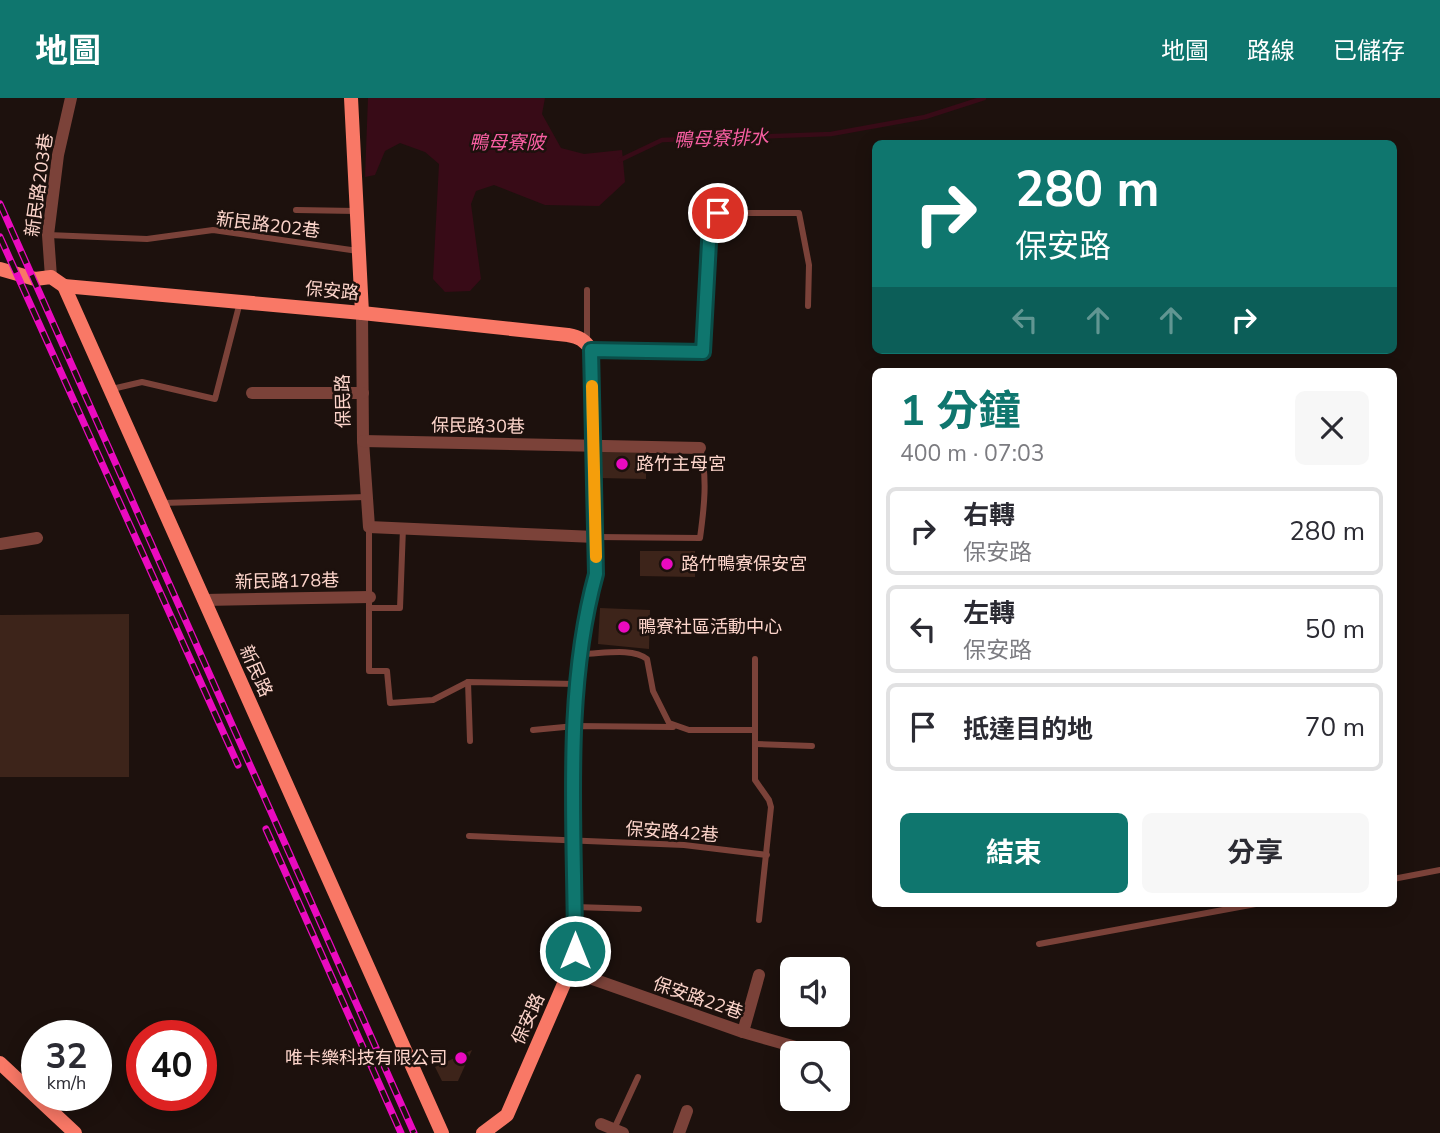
<!DOCTYPE html>
<html lang="zh-TW">
<meta charset="utf-8">
<style>
:root{--surface:#fff;--page:#f7f7f7;--text:#2b2b33;--muted:#7c7c81;--line:#e1e1e2;--accent:#0f766e}
body{margin:0;font-family:"Nunito Sans","Noto Sans TC",sans-serif;background:var(--page);color:var(--text);height:100vh;display:flex;flex-direction:column;font-size:26px;white-space:nowrap}
*{box-sizing:border-box;margin:0}
p{font-size:23px;color:var(--muted)}
.icon{flex:none;width:38px;height:38px;fill:none;stroke:currentColor;stroke-width:2;stroke-linecap:round;stroke-linejoin:round}
.map{position:relative;flex:1;overflow:hidden}
.side{position:absolute;left:872px;top:270px;width:525px;height:539px;display:flex;flex-direction:column;background:var(--surface);border-radius:10px;box-shadow:0 4px 18px #0003}
.side>*{flex:none}
.top-card{position:absolute;left:872px;top:42px;width:525px;height:214px;border-radius:10px;box-shadow:0 4px 18px #0003;background:#0f766e;color:#fff;overflow:hidden}
.controls{position:absolute;left:780px;top:859px;display:grid;gap:14px}
.controls a{display:grid;place-items:center;width:70px;height:70px;border-radius:10px;background:var(--surface);box-shadow:0 4px 18px #0003;font-size:35px}
.speed{position:absolute;left:21px;top:922px;display:flex;gap:14px;font-size:35px;font-weight:700;text-align:center}
.speed>*{display:grid;place-content:center;width:91px;height:91px;border-radius:50%;background:var(--surface);box-shadow:0 4px 18px #0003;line-height:1}
.speed small{font-size:18px;font-weight:400}
.speed .limit{border:10px solid #d22;background:#fff;color:#111}
.pin{position:absolute;display:grid;place-items:center;width:60px;height:60px;color:#fff;margin:-30px;border:4px solid #fff;border-radius:50%;box-shadow:0 2px 7px #0007}
.me{position:absolute;width:77px;margin:-38px;rotate:0deg;stroke-linejoin:round;filter:drop-shadow(0 0 5px #0008)}
.turn{display:flex;align-items:center;gap:24px;height:147px;padding:0 28px;font-size:32px}
.turn .icon{width:91px;height:91px;stroke-width:2.5}
.turn b{display:block;font-size:49px;line-height:60px}
.lanes{display:flex;align-items:center;height:66px;padding:0 28px;background:#0003;justify-content:center;gap:35px;direction:ltr}
.lanes .off{opacity:.35}
.round{display:grid;place-items:center;flex:none;width:74px;height:74px;border-radius:10px;background:var(--page)}
.head{display:flex;align-items:center;justify-content:space-between;height:119px;padding:0 28px}
h1{font-size:42px;font-weight:700;line-height:52px;color:var(--accent)}
.cta{display:flex;gap:14px;margin-top:auto;padding:14px 28px}
.cta a{flex:1;height:80px;border-radius:10px;background:var(--accent);color:#fff;font-size:28px;font-weight:700;line-height:80px;text-align:center}
.cta a+a{background:var(--page);color:var(--text)}
ul{padding:0;list-style:none}
li{display:flex;align-items:center;gap:21px;height:88px;margin:0 14px 10px;padding:0 14px;border:4px solid var(--line);border-radius:10px}
li div{flex:1}
li b{display:block;font-size:26px}
li em{font-style:normal}
header{display:flex;align-items:center;gap:42px;box-sizing:border-box;height:98px;padding:0 35px;background:var(--accent);color:#fff}
header strong{font-size:33px}
nav{display:flex;gap:38px;margin-inline-start:auto;font-size:24px}
.map>svg:first-child{display:block}
</style>
<header>
<strong>地圖</strong>
<nav><a>地圖</a><a>路線</a><a>已儲存</a></nav>
</header>
<div class="map">
<svg width="1440" height="1035" viewBox="0 0 1440 1035">
<rect width="100%" height="100%" fill="#1d110d"/>
<path fill="#380b17" d="M 368,0 L 545,0 L 542,16 L 561,50 L 584,56 L 622,52 L 625,84 L 599,108 L 545,107 L 494,87 L 476,93 L 471,106 L 481,181 L 470,193 L 445,194 L 433,181 L 439,66 L 425,54 L 400,45 L 385,53 L 375,77 L 365,79 Z"/>
<g fill="none" stroke-linecap="round" stroke-linejoin="round">
<path stroke="#380b17" stroke-width="4.5" d="M 620,62 L 662,42 L 831,36 L 925,19 L 984,0"/>
</g>
<g fill="#3d241a">
<path d="M 599,351 L 646,353 L 646,381 L 599,380 Z"/>
<path d="M 640,453 L 695,453 L 695,479 L 640,478 Z"/>
<path d="M 600,510 L 650,512 L 649,551 L 598,546 Z"/>
<path d="M 129,516 L 129,679 L 0,679 L 0,517 Z"/>
<path d="M 472,952 L 458,983 L 442,983 L 435,969 Z"/>
</g>
<g fill="none" stroke-linecap="round" stroke-linejoin="round">
<g stroke="#7b4239" stroke-width="6">
<path d="M 296,112 L 356,113"/>
<path d="M 48,137 L 147,141 L 213,132 L 358,153"/>
<path d="M 587,243 L 587,192"/>
<path d="M 591,252 L 703,254 L 710,126 L 718,115 L 799,115 L 809,167 L 808,208"/>
<path d="M 112,291 L 142,284 L 215,301 L 240,204"/>
<path d="M 162,405 L 366,399"/>
<path d="M 369,429 L 369,573 L 387,573 L 390,605 L 433,602 L 468,584 L 577,586"/>
<path d="M 597,439 L 700,440 C 704,411 708,378 700,350"/>
<path d="M 370,510 L 400,510 L 403,430"/>
<path d="M 582,556 C 601,556 632,549 647,561 L 653,593 L 669,625 L 689,632 L 755,632"/>
<path d="M 755,561 L 755,682 L 769,702 L 771,709 L 759,822"/>
<path d="M 468,584 L 470,643"/>
<path d="M 533,632 L 575,628 L 673,629"/>
<path d="M 755,646 L 812,648"/>
<path d="M 469,738 L 684,747 L 767,757"/>
<path d="M 1393,781 L 1440,772"/>
<path d="M 575,809 L 639,811"/>
<path d="M 1039,846 L 1261,805"/>
<path d="M 614,1031 L 638,979"/>
</g>
<g stroke="#7b4239" stroke-width="12">
<path d="M 51,179 L 48,137 L 58,57 L 71,0"/>
<path d="M 362,215 L 363,343 L 369,429 L 595,439"/>
<path d="M 252,295 L 363,295"/>
<path d="M 363,343 L 700,350"/>
<path d="M 0,446 L 37,440"/>
<path d="M 204,502 L 370,499"/>
<path d="M 570,873 L 743,934 L 817,955"/>
<path d="M 743,934 L 759,877"/>
<path d="M 601,1026 L 623,1035"/>
<path d="M 679,1035 L 687,1013"/>
</g>
<g stroke="#f97866" stroke-width="14">
<path d="M 351,0 L 362,215"/>
<path d="M 0,171 L 35,181 L 51,179 L 64,188 L 442,1035"/>
<path d="M 64,188 L 362,215 L 568,237 C 579,239 585,242 591,252 L 596,476 C 564,593 575,732 575,853 L 573,865 L 507,1017 L 483,1035"/>
<path d="M 0,965 L 75,1035"/>
</g>
<defs>
<g id="rail">
<path d="M 0,106 L 414,1035"/>
<path d="M 0,139 L 238,667"/>
<path d="M 266,731 L 401,1035"/>
</g>
</defs>
<use href="#rail" stroke="#ea0abf" stroke-width="7"/>
<use href="#rail" stroke="#1d110d" stroke-width="4.5" stroke-dasharray="13" stroke-linecap="butt"/>
</g>
<g fill="none" stroke-linecap="round" stroke-linejoin="round">
<defs>
<path id="route" d="M 575,853 C 575,730 563,595 596,476 L 591,252 L 703,254 L 710,126 L 718,115"/>
</defs>
<use href="#route" stroke="#0a4d48" stroke-width="18"/>
<use href="#route" stroke="#0f766e" stroke-width="12"/>
<path stroke="#f59e0b" stroke-width="12" d="M 592,288 L 596,459"/>
</g>
<g fill="#ea0abf" stroke="#1d110d" stroke-width="2.5">
<circle cx="622" cy="366" r="7"/>
<circle cx="667" cy="466" r="7"/>
<circle cx="624" cy="529" r="7"/>
<circle cx="461" cy="960" r="7"/>
</g>
<g text-anchor="middle" stroke-width="5" stroke-linejoin="round" paint-order="stroke">
<g font-size="18" fill="#fdd5cb" stroke="#1d110d">
<text transform="translate(39 87) rotate(-82)" y="6">新民路203巷</text>
<text transform="translate(268 127) rotate(7)" y="6">新民路202巷</text>
<text transform="translate(332 193) rotate(5)" y="6">保安路</text>
<text transform="translate(343 303) rotate(-91)" y="6">保民路</text>
<text transform="translate(478 328) rotate(1)" y="6">保民路30巷</text>
<text transform="translate(287 483) rotate(-1)" y="6">新民路178巷</text>
<text transform="translate(256 573) rotate(66)" y="6">新民路</text>
<text transform="translate(672 734) rotate(4)" y="6">保安路42巷</text>
<text transform="translate(698 900) rotate(19)" y="6">保安路22巷</text>
<text transform="translate(528 921) rotate(-66)" y="6">保安路</text>
</g>
<g font-size="18" fill="#fdd5cb" stroke="#1d110d" text-anchor="start">
<text x="636" y="372">路竹主母宮</text>
<text x="681" y="472">路竹鴨寮保安宮</text>
<text x="638" y="535">鴨寮社區活動中心</text>
<text x="447" y="966" text-anchor="end">唯卡樂科技有限公司</text>
</g>
<g font-size="19" font-style="italic" fill="#f85ea2" stroke="#1d110d">
<text transform="translate(721 40) rotate(-2)" y="7">鴨母寮排水</text>
<text x="507" y="51">鴨母寮陂</text>
</g>
</g>
</svg>
<div class="controls">
<a><svg class="icon" aria-label="sound" viewBox="0 0 24 24"><path d="M4 9h4l5-4v14l-5-4H4zM17 9q2 3 0 6"/></svg></a>
<a><svg class="icon" aria-label="search" viewBox="0 0 24 24"><circle cx="10" cy="10" r="6"/><path d="M15 15l6 6"/></svg></a>
</div>
<div class="speed"><div>32<small>km/h</small></div><div class="limit">40</div></div>
<div class="pin" style="left:718px;top:115px;background:#d93025"><svg class="icon" aria-label="arrive" viewBox="0 0 24 24"><path d="M6 21V4h12l-3 4 3 4H6"/></svg></div>
<svg class="me" style="left:575px;top:853px" viewBox="-20 -20 40 40"><circle r="17" fill="#0f766e" stroke="#fff" stroke-width="3"/><path d="M0-11L8 9 0 5-8 9z" fill="#fff"/></svg>
<div class="top-card">
<div class="turn"><svg class="icon" aria-label="right" viewBox="0 0 24 24"><path d="M7 20v-9h11M14 6l5 5-5 5"/></svg><div><b>280 m</b>保安路</div></div>
<div class="lanes"><svg class="icon off" aria-label="left" viewBox="0 0 24 24"><path d="M17 20v-9H6M10 6l-5 5 5 5"/></svg><svg class="icon off" aria-label="ahead" viewBox="0 0 24 24"><path d="M12 20V5M6 11l6-6 6 6"/></svg><svg class="icon off" aria-label="ahead" viewBox="0 0 24 24"><path d="M12 20V5M6 11l6-6 6 6"/></svg><svg class="icon" aria-label="right" viewBox="0 0 24 24"><path d="M7 20v-9h11M14 6l5 5-5 5"/></svg></div>
</div>
<section class="side">
<div class="head"><div><h1>1 分鐘</h1><p>400 m · 07:03</p></div><a class="round"><svg class="icon" aria-label="close" viewBox="0 0 24 24"><path d="M6 6l12 12M18 6L6 18"/></svg></a></div>
<ul>
<li><svg class="icon" aria-label="right" viewBox="0 0 24 24"><path d="M7 20v-9h11M14 6l5 5-5 5"/></svg><div><b>右轉</b><p>保安路</p></div><em>280 m</em></li>
<li><svg class="icon" aria-label="left" viewBox="0 0 24 24"><path d="M17 20v-9H6M10 6l-5 5 5 5"/></svg><div><b>左轉</b><p>保安路</p></div><em>50 m</em></li>
<li><svg class="icon" aria-label="arrive" viewBox="0 0 24 24"><path d="M6 21V4h12l-3 4 3 4H6"/></svg><div><b>抵達目的地</b></div><em>70 m</em></li>
</ul>
<div class="cta"><a>結束</a><a>分享</a></div>
</section>
</div>
